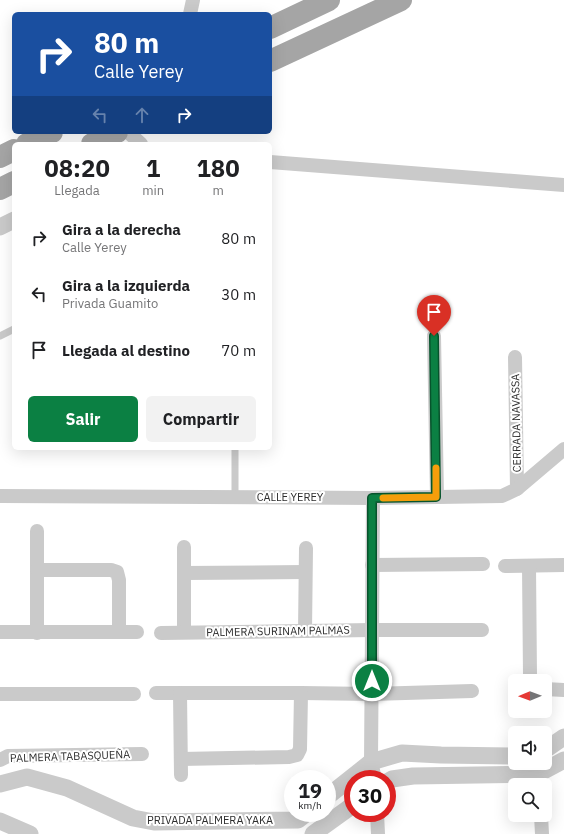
<!DOCTYPE html>
<html lang="es">
<meta charset="utf-8">
<style>
:root{--surface:#fff;--page:#f2f2f2;--text:#202124;--muted:#757577;--accent:#0b8043}
body{margin:0;font-family:"IBM Plex Sans",sans-serif;background:var(--page);color:var(--text);height:100vh;display:flex;flex-direction:column;font-size:15px;white-space:nowrap}
*{box-sizing:border-box;margin:0}
p{font-size:13px;color:var(--muted)}
.icon{flex:none;width:22px;height:22px;fill:none;stroke:currentColor;stroke-width:2;stroke-linecap:round;stroke-linejoin:round}
.map{position:relative;flex:1;overflow:hidden}
.side{position:absolute;left:12px;top:142px;width:260px;height:308px;display:flex;flex-direction:column;background:var(--surface);border-radius:6px;box-shadow:0 4px 16px #0002}
.side>*{flex:none}
.hud{position:absolute;left:12px;top:12px;width:260px;height:122px;border-radius:6px;box-shadow:0 4px 16px #0002;background:#1a4fa0;color:#fff;overflow:hidden}
.needle{width:26px;rotate:269deg}
.buttons{position:absolute;left:508px;top:674px;display:grid;gap:8px}
.buttons a{display:grid;place-items:center;width:44px;height:44px;border-radius:6px;background:var(--surface);box-shadow:0 4px 16px #0002;font-size:20px}
.speed{position:absolute;left:284px;top:770px;display:flex;gap:8px;font-size:20px;font-weight:700;text-align:center}
.speed>*{display:grid;place-content:center;width:52px;height:52px;border-radius:50%;background:var(--surface);box-shadow:0 4px 16px #0002;line-height:1}
.speed small{font-size:10px;font-weight:400}
.speed .limit{border:6px solid #d22;background:#fff;color:#111}
.pin{position:absolute;display:grid;place-items:center;width:34px;height:34px;color:#fff;margin:-41px -17px;border-radius:50% 50% 50% 0;rotate:-45deg;box-shadow:0 0 4px #0007}
.pin .icon{rotate:45deg}
.me{position:absolute;width:44px;margin:-22px;rotate:0deg;stroke-linejoin:round;filter:drop-shadow(0 0 3px #0008)}
.turn{display:flex;align-items:center;gap:14px;height:84px;padding:0 16px;font-size:18px}
.turn .icon{width:52px;height:52px;stroke-width:2.5}
.turn b{display:block;font-size:28px;line-height:34px}
.lanes{display:flex;align-items:center;height:38px;padding:0 16px;background:#0003;justify-content:center;gap:20px;direction:ltr}
.lanes .off{opacity:.35}
.eta{display:flex;justify-content:space-evenly;align-items:center;height:68px;text-align:center}
.eta b{font-size:24px;font-weight:800;line-height:28px}
.cta{display:flex;gap:8px;margin-top:auto;padding:8px 16px}
.cta a{flex:1;height:46px;border-radius:6px;background:var(--accent);color:#fff;font-size:16px;font-weight:800;line-height:46px;text-align:center}
.cta a+a{background:var(--page);color:var(--text)}
ul{padding:0;list-style:none}
li{display:flex;align-items:center;gap:12px;height:56px;padding:0 16px}
li div{flex:1}
li b{display:block;font-size:15px}
li em{font-style:normal}
.map>svg:first-child{display:block}
</style>
<div class="map">
<svg width="564" height="834" viewBox="0 0 564 834">
<rect width="100%" height="100%" fill="#fff"/>
<g fill="none" stroke-linecap="round" stroke-linejoin="round">
<g stroke="#cacaca" stroke-width="7">
<path d="M 0,336 L 14,329"/>
<path d="M 235,497 L 235,448"/>
</g>
<g stroke="#cacaca" stroke-width="14">
<path d="M 190,14 L 193,0"/>
<path d="M 128,132 L 141,144"/>
<path d="M 270,162 L 564,185"/>
<path d="M 434,336 L 437,497"/>
<path d="M 515,357 L 517,489"/>
<path d="M 0,496 L 373,498 L 502,496 L 517,489 L 564,449"/>
<path d="M 373,498 L 371,762 L 375,779"/>
<path d="M 37,531 L 37,633"/>
<path d="M 372,565 L 483,564"/>
<path d="M 505,566 L 564,565"/>
<path d="M 529,566 L 530,677 L 531,681"/>
<path d="M 37,570 L 111,570 L 117,572 L 119,580 L 119,632"/>
<path d="M 184,573 L 305,572"/>
<path d="M 305,631 L 306,548"/>
<path d="M 0,632 L 137,632"/>
<path d="M 184,632 L 184,547"/>
<path d="M 161,633 L 372,630 L 482,630"/>
<path d="M 545,689 L 564,690"/>
<path d="M 156,693 L 301,693 L 372,694 L 472,691"/>
<path d="M 180,693 L 181,775"/>
<path d="M 0,694 L 134,694"/>
<path d="M 181,759 L 289,757 L 297,755 L 300,749 L 301,693"/>
<path d="M 0,760 L 8,756 L 142,754"/>
<path d="M 377,813 L 378,834"/>
<path d="M 541,815 L 542,834"/>
</g>
<g stroke="#cacaca" stroke-width="17">
<path d="M 0,227 L 14,220"/>
<path d="M 545,749 L 548,748 L 564,737"/>
<path d="M 387,782 L 392,779 L 413,776 L 538,774 L 564,760"/>
<path d="M 0,784 L 27,777 L 67,788 L 133,818 L 154,822 L 298,820 L 307,813"/>
<path d="M 327,797 L 371,762 L 402,753 L 441,755 L 515,756"/>
<path d="M 0,821 L 30,834"/>
<path d="M 313,834 L 353,805"/>
</g>
<g stroke="#a5a5a5" stroke-width="22">
<path d="M 270,28 L 329,0"/>
<path d="M 270,61 L 401,0"/>
<path d="M 27,144 L 52,132"/>
<path d="M 92,144 L 117,132"/>
<path d="M 0,157 L 14,150"/>
<path d="M 0,189 L 14,182"/>
</g>
</g>
<g fill="none" stroke-linecap="round" stroke-linejoin="round">
<defs>
<path id="route" d="M 372,681 L 372,498 L 436,497 L 434,336"/>
</defs>
<use href="#route" stroke="#07532c" stroke-width="10"/>
<use href="#route" stroke="#0b8043" stroke-width="7"/>
<path stroke="#f59e0b" stroke-width="7" d="M 383,498 L 436,497 L 436,468"/>
</g>
<g text-anchor="middle" stroke-width="4" stroke-linejoin="round" paint-order="stroke">
<g font-size="11" fill="#2d2d2d" stroke="#fff">
<text transform="translate(516 423) rotate(-91)" y="4">CERRADA NAVASSA</text>
<text x="290" y="501">CALLE YEREY</text>
<text transform="translate(278 631) rotate(-1)" y="4">PALMERA SURINAM PALMAS</text>
<text transform="translate(70 756) rotate(-2)" y="4">PALMERA TABASQUEÑA</text>
<text x="210" y="824">PRIVADA PALMERA YAKA</text>
</g>
</g>
</svg>
<div class="buttons">
<a><svg class="needle" viewBox="-14 -14 28 28"><path d="M0-13l5 13h-10z" fill="#e53935"/><path d="M0 13l5-13h-10z" fill="#757577"/></svg></a>
<a><svg class="icon" aria-label="sound" viewBox="0 0 24 24"><path d="M4 9h4l5-4v14l-5-4H4zM17 9q2 3 0 6"/></svg></a>
<a><svg class="icon" aria-label="search" viewBox="0 0 24 24"><circle cx="10" cy="10" r="6"/><path d="M15 15l6 6"/></svg></a>
</div>
<div class="speed"><div>19<small>km/h</small></div><div class="limit">30</div></div>
<div class="pin" style="left:434px;top:336px;background:#d93025"><svg class="icon" aria-label="arrive" viewBox="0 0 24 24"><path d="M6 21V4h12l-3 4 3 4H6"/></svg></div>
<svg class="me" style="left:372px;top:681px" viewBox="-20 -20 40 40"><circle r="17" fill="#0b8043" stroke="#fff" stroke-width="3"/><path d="M0-11L8 9 0 5-8 9z" fill="#fff"/></svg>
<div class="hud">
<div class="turn"><svg class="icon" aria-label="right" viewBox="0 0 24 24"><path d="M7 20v-9h11M14 6l5 5-5 5"/></svg><div><b>80 m</b>Calle Yerey</div></div>
<div class="lanes"><svg class="icon off" aria-label="left" viewBox="0 0 24 24"><path d="M17 20v-9H6M10 6l-5 5 5 5"/></svg><svg class="icon off" aria-label="ahead" viewBox="0 0 24 24"><path d="M12 20V5M6 11l6-6 6 6"/></svg><svg class="icon" aria-label="right" viewBox="0 0 24 24"><path d="M7 20v-9h11M14 6l5 5-5 5"/></svg></div>
</div>
<section class="side">
<div class="eta">
<div><b>08:20</b><p>Llegada</p></div>
<div><b>1</b><p>min</p></div>
<div><b>180</b><p>m</p></div>
</div>
<ul>
<li><svg class="icon" aria-label="right" viewBox="0 0 24 24"><path d="M7 20v-9h11M14 6l5 5-5 5"/></svg><div><b>Gira a la derecha</b><p>Calle Yerey</p></div><em>80 m</em></li>
<li><svg class="icon" aria-label="left" viewBox="0 0 24 24"><path d="M17 20v-9H6M10 6l-5 5 5 5"/></svg><div><b>Gira a la izquierda</b><p>Privada Guamito</p></div><em>30 m</em></li>
<li><svg class="icon" aria-label="arrive" viewBox="0 0 24 24"><path d="M6 21V4h12l-3 4 3 4H6"/></svg><div><b>Llegada al destino</b></div><em>70 m</em></li>
</ul>
<div class="cta"><a>Salir</a><a>Compartir</a></div>
</section>
</div>
